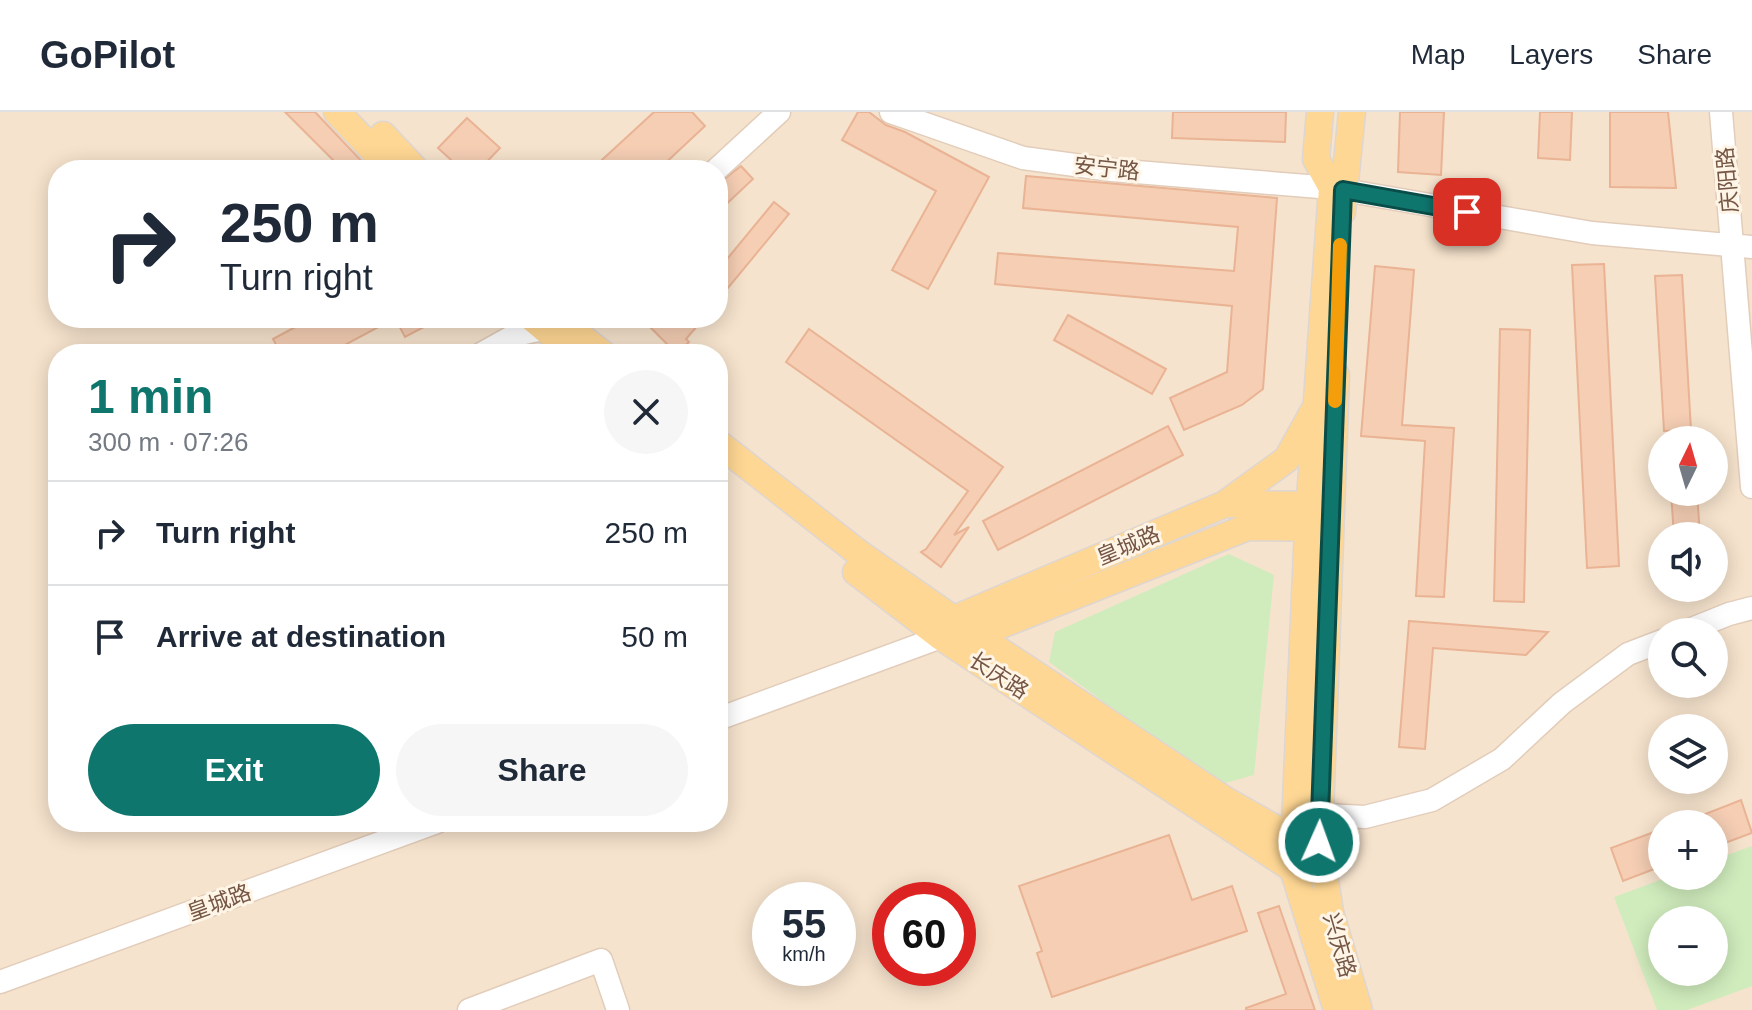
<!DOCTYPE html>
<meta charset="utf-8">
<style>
:root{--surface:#fff;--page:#f6f6f7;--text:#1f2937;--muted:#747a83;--line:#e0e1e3;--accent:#0f766e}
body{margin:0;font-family:Arial,"Noto Sans SC",sans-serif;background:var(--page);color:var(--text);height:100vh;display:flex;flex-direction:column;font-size:30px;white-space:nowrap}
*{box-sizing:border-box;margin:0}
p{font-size:26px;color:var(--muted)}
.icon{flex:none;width:44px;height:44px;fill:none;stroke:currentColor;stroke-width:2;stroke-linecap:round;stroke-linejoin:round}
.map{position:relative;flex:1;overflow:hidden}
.side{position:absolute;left:48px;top:232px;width:680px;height:488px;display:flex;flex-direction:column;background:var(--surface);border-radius:32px;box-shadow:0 4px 20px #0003}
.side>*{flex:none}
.top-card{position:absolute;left:48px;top:48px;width:680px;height:168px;border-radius:32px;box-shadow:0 4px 20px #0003;background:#fff;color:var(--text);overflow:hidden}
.needle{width:52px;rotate:5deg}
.controls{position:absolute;left:1648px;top:314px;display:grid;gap:16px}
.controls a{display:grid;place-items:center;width:80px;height:80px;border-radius:50%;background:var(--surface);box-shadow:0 4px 20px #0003;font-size:40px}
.speed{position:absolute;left:752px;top:770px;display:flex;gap:16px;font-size:40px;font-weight:700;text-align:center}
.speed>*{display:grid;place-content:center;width:104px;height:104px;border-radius:50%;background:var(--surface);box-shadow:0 4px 20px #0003;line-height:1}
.speed small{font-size:20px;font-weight:400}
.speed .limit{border:12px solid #d22;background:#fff;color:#111}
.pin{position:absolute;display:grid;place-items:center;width:68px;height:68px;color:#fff;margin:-34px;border-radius:16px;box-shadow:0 4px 12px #0006}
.me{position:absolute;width:88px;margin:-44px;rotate:2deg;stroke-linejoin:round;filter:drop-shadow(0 0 6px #0008)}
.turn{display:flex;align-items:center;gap:28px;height:168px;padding:0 40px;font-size:36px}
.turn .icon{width:104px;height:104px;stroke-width:2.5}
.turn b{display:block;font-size:56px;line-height:68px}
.round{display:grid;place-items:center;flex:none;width:84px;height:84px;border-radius:42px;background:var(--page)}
.head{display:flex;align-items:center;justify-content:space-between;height:136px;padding:0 40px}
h1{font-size:48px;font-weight:800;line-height:60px;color:var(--accent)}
.action{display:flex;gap:16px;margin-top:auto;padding:16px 40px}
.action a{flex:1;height:92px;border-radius:48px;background:var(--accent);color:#fff;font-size:32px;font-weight:800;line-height:92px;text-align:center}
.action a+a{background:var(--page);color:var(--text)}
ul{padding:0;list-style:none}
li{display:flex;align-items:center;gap:24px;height:104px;padding:0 40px;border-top:2px solid var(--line)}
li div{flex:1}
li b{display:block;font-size:30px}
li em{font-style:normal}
header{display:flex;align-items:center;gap:48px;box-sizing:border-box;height:112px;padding:0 40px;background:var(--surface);border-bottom:2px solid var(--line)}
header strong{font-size:38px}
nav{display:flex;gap:44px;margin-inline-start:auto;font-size:28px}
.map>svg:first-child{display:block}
</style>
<header>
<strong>GoPilot</strong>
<nav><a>Map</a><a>Layers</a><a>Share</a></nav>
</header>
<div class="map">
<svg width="1752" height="898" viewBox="0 0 1752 898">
<rect width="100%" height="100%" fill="#fef1df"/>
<path fill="#f6e3cd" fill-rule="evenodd" d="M 0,0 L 1752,0 L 1752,898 L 0,898 ZM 58,58 L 718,58 L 718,206 L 58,206 ZM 58,242 L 718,242 L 718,710 L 58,710 ZM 1662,328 L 1714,328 L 1714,380 L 1662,380 ZM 1662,424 L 1714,424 L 1714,476 L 1662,476 ZM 1662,520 L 1714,520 L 1714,572 L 1662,572 ZM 1662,616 L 1714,616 L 1714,668 L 1662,668 ZM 1662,712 L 1714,712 L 1714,764 L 1662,764 ZM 770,788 L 838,788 L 838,856 L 770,856 ZM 890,788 L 958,788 L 958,856 L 890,856 ZM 1662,808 L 1714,808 L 1714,860 L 1662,860 Z"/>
<g fill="#d0ecbd" fill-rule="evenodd">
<path d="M 1229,442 L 1274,463 L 1254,663 L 1218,673 L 1049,550 L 1055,520 Z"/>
<path d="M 1752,734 L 1752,874 L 1687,898 L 1657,898 L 1614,785 L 1671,764 L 1714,764 L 1714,748 ZM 1662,808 L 1714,808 L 1714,860 L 1662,860 Z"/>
</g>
<g fill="#f5ceb4" stroke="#e9b394" stroke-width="2">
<path d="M 285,0 L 315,0 L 370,58 L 343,58 Z"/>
<path d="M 654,0 L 692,0 L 705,14 L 658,58 L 591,58 Z"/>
<path d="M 858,0 L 869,0 L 886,13 L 905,20 L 989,65 L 928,177 L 892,158 L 936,79 L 842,28 Z"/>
<path d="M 1173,0 L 1286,0 L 1285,30 L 1172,26 Z"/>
<path d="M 1400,0 L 1444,0 L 1441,63 L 1398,60 Z"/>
<path d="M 1540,0 L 1572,0 L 1570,48 L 1538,46 Z"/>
<path d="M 1610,0 L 1668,0 L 1676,76 L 1610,75 Z"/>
<path d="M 467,6 L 500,36 L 479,58 L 462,58 L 438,36 Z"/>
<path d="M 741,54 L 753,67 L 718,100 L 718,72 Z"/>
<path d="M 1026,64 L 1277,86 L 1263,277 L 1242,293 L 1184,318 L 1170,286 L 1227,260 L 1232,194 L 995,172 L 998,141 L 1234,159 L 1238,115 L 1023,96 Z"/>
<path d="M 774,90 L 789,102 L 718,188 L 718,158 Z"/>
<path d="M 1604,152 L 1619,454 L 1587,456 L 1572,153 Z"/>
<path d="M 1375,154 L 1414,158 L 1402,313 L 1454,316 L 1444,485 L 1416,484 L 1425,329 L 1361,324 Z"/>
<path d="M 1682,163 L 1691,318 L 1664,319 L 1655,164 Z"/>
<path d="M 1068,203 L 1166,257 L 1152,282 L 1054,228 Z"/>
<path d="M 312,206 L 441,206 L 405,225 L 395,206 L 328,242 L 281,242 L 273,227 Z"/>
<path d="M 641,206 L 704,206 L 686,227 L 689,230 L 677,242 Z"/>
<path d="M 809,217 L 1003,355 L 954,423 L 969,415 L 941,455 L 921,440 L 926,437 L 968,379 L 786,250 Z"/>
<path d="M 1500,217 L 1530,218 L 1524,490 L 1494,489 Z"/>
<path d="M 1168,314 L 1183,343 L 998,438 L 983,409 Z"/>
<path d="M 1671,380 L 1697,380 L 1700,424 L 1674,424 Z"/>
<path d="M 1409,509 L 1501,516 L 1548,520 L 1526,543 L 1433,536 L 1425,637 L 1399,635 Z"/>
<path d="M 1741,688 L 1752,721 L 1714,735 L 1714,712 L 1680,712 Z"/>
<path d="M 1662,717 L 1662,754 L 1623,769 L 1611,736 Z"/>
<path d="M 1169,723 L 1192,788 L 1232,774 L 1247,819 L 1052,885 L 1037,841 L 1042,839 L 1019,774 Z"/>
<path d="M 1279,794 L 1315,898 L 1246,898 L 1246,896 L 1286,882 L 1258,801 Z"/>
</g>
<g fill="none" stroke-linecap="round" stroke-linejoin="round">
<defs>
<g id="minor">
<path d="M 891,0 L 1023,46 L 1112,58 L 1332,76 L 1592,121 L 1752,135"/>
<path d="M 1721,0 L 1752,375"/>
<path d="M 716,58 L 779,0"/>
<path d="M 481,242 L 515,223 L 543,217 L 555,207"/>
<path d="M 1684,520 L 1729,502 L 1752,496"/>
<path d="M 718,607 L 941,525"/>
<path d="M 1305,702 L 1365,705 L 1432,688 L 1502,647 L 1562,591 L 1628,542 L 1662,529"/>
<path d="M 0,870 L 437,710"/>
<path d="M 469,898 L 601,848 L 618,898"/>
</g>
<g id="major">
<path d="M 337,0 L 392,58"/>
<path d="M 1320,0 L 1316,47 L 1332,76 L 1308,415 L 1293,757 L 1337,898"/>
<path d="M 383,23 L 416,58"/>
<path d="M 1342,100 L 1352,0"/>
<path d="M 532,206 L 569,237"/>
<path d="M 557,206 L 603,242"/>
<path d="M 1336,263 L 1319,730 L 1330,800 L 1359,898"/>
<path d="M 718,331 L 860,442 L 976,523 L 1227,689 L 1294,727 L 1307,728"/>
<path d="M 1225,392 L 1287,347 L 1313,300"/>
<path d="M 856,460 L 941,525 L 1293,757"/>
<path d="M 945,519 L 954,507 L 1225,392 L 1325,393"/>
<path d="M 962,523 L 976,523 L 1248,415 L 1323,416"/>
</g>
</defs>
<use href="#minor" stroke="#e2cdba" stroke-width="25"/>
<use href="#major" stroke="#ded6d2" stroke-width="29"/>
<use href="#minor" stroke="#fff" stroke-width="22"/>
<use href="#major" stroke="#ffd794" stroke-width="26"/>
</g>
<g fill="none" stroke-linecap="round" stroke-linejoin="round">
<defs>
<path id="route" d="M 1319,730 L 1343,78 L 1467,100"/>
</defs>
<use href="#route" stroke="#0a4d48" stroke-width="20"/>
<use href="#route" stroke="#0f766e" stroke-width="14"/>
<path stroke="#f59e0b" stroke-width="14" d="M 1335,289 L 1340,133"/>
</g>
<g text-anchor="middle" stroke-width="6" stroke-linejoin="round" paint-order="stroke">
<g font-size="22" fill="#755645" stroke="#fff5e6">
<text transform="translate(1107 56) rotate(6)" y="8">安宁路</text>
<text transform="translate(1727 68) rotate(-95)" y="8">庆阳路</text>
<text transform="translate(1128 433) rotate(-23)" y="8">皇城路</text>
<text transform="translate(999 563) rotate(33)" y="8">长庆路</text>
<text transform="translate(219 790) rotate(-20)" y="8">皇城路</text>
<text transform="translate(1340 833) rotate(74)" y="8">兴庆路</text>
</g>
</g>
</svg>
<div class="controls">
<a><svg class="needle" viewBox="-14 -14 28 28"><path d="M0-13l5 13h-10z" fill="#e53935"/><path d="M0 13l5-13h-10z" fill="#747a83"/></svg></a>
<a><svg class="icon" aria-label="sound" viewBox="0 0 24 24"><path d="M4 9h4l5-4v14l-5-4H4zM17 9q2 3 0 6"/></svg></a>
<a><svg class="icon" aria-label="search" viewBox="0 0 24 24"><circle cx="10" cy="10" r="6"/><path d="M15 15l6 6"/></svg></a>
<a><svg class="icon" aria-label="layers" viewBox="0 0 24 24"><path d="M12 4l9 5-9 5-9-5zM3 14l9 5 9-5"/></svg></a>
<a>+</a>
<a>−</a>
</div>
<div class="speed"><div>55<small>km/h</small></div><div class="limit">60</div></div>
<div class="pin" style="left:1467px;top:100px;background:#d93025"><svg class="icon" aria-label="arrive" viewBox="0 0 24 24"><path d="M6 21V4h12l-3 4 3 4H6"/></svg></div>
<svg class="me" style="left:1319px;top:730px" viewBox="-20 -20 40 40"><circle r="17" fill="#0f766e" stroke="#fff" stroke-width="3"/><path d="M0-11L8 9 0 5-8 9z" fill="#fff"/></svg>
<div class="top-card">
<div class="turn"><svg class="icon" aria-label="right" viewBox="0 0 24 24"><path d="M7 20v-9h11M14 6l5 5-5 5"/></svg><div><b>250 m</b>Turn right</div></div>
</div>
<section class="side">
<div class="head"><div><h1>1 min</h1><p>300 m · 07:26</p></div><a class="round"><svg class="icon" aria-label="close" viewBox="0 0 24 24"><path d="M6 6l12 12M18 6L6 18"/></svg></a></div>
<ul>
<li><svg class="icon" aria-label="right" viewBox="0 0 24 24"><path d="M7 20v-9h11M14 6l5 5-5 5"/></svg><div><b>Turn right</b></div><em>250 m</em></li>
<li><svg class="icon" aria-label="arrive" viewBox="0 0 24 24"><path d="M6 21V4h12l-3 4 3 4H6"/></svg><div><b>Arrive at destination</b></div><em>50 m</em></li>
</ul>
<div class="action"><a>Exit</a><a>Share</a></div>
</section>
</div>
